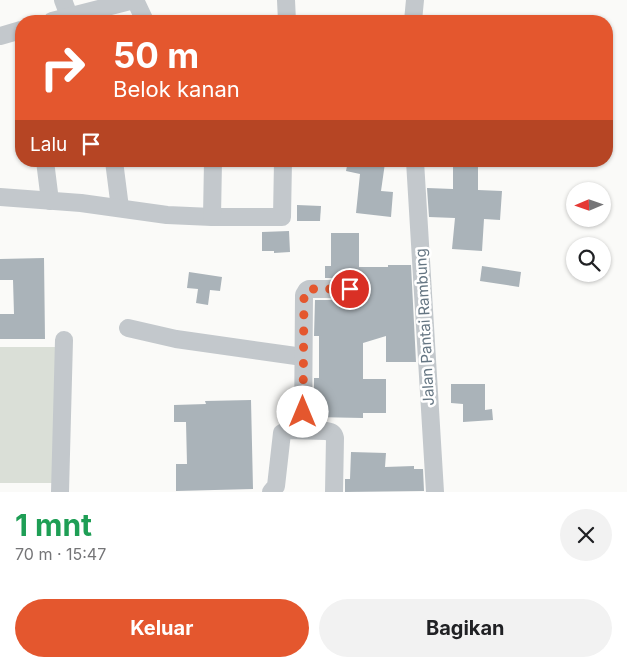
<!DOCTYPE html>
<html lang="id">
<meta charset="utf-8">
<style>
:root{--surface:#fff;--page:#f2f2f2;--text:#202124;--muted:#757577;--accent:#e4572e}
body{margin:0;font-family:Inter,sans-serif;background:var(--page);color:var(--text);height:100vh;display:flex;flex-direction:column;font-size:19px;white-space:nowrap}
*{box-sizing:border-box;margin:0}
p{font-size:16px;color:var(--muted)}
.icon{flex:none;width:28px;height:28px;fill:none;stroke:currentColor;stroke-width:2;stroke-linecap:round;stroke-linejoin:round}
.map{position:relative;height:492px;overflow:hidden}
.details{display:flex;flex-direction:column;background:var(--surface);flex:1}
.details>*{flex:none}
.guide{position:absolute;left:15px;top:15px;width:598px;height:152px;border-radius:20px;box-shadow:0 1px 4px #0004;background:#e4572e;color:#fff;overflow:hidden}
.needle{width:32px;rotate:268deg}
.fabs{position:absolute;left:566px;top:182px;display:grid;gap:10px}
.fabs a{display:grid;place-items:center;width:45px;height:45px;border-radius:50%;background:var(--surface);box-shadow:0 1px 4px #0004;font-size:25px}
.pin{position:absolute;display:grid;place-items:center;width:42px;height:42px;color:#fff;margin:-21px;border:2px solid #fff;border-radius:50%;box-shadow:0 1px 5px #0007}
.me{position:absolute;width:55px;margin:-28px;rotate:0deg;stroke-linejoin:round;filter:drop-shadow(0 0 4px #0008)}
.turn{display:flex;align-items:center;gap:18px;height:105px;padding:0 15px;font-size:22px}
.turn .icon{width:65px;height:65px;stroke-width:2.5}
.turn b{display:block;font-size:35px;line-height:42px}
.then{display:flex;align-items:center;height:48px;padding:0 15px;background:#0003;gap:10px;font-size:19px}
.round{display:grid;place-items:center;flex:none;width:52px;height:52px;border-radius:26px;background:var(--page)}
.headline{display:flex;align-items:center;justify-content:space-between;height:85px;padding:0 15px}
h1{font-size:30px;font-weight:700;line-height:38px;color:#1e9e55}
.primary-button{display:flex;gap:10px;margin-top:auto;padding:10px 15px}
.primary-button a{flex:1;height:58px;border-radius:30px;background:var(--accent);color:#fff;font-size:20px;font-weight:700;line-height:58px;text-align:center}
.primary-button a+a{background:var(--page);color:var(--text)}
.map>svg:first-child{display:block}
</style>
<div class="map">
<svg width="627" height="492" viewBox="0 0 627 492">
<rect width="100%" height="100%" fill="#fafaf8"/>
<rect fill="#dadfd7" x="0" y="347" width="60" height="136"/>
<g fill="#aab3b9">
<path d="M 348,161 L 374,161 L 385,163 L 381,191 L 393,192 L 391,217 L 356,213 L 360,174 L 346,171 Z"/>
<path d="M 453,161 L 478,161 L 478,190 L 502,191 L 500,220 L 484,219 L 482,251 L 452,249 L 455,218 L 429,217 L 427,188 L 453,189 Z"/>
<path d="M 297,205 L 321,206 L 320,221 L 297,221 Z"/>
<path d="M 289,231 L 290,252 L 274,253 L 274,251 L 262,251 L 262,232 Z"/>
<path d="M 331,233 L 359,233 L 359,267 L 388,267 L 388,265 L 411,265 L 416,362 L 386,362 L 386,336 L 363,343 L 363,379 L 386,379 L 386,413 L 363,413 L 363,418 L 314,417 L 314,378 L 319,378 L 319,336 L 314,336 L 315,300 L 350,300 L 356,298 L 359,294 L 361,289 L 359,284 L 355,280 L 350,278 L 325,278 L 325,266 L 331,266 Z"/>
<path d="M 44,258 L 45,339 L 0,339 L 0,314 L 14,314 L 13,280 L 0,280 L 0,259 Z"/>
<path d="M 482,266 L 521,272 L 519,287 L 480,281 Z"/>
<path d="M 189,272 L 222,277 L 220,291 L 210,290 L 208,305 L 196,303 L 198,289 L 187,288 Z"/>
<path d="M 451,384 L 485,384 L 485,410 L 492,409 L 493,420 L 463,422 L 463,404 L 451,403 Z"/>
<path d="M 251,400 L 253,489 L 176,491 L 176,464 L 187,464 L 186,422 L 174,422 L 174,405 L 206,404 L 205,401 Z"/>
<path d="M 351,452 L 386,453 L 385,467 L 414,466 L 414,469 L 423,469 L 424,491 L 345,492 L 345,479 L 350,479 Z"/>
</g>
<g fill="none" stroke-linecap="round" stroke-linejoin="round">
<g stroke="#c3c8cc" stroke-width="18">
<path d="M 63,0 L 71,21"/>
<path d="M 135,0 L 145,21"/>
<path d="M 286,0 L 287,21"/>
<path d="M 52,21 L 134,0"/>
<path d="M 413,21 L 415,0"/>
<path d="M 0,36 L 21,30"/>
<path d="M 45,161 L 50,201"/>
<path d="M 114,161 L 120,208"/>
<path d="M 415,161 L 435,492"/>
<path d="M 0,197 L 81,203 L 167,215 L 212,217 L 282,217 L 283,161"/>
<path d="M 212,217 L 213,161"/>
<path d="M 128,328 L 176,339 L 303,357"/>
<path d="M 303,430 L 304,295 L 307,290 L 309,289 L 350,289"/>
<path d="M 60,492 L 64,340"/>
<path d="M 271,492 L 276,486 L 282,433 L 288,430 L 326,431 C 332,432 334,433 335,438 L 334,492"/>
</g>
</g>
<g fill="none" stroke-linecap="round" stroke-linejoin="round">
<path stroke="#e4572e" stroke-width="9" stroke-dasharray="0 16.2" d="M 303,412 L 304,295 L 307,290 L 309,289 L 350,289"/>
</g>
<g text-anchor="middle" stroke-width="5" stroke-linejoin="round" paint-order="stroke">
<g font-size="15" fill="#657683" stroke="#fff">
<text transform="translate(425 327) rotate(-93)" y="5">Jalan Pantai Rambung</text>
</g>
</g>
</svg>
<div class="fabs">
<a><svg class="needle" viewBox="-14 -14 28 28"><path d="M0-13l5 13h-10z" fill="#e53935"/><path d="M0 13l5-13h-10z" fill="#757577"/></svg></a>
<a><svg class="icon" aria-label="search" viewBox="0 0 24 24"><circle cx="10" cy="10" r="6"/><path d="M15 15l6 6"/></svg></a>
</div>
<div class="pin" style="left:350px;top:289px;background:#d93025"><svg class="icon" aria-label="arrive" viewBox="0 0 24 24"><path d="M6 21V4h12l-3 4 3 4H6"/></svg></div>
<svg class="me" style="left:303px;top:412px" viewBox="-20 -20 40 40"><circle r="19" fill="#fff"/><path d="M0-13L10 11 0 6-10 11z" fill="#e4572e"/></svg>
<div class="guide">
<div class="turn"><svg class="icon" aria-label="right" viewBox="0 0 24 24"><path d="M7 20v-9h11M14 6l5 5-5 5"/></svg><div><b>50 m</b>Belok kanan</div></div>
<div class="then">Lalu<svg class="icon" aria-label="arrive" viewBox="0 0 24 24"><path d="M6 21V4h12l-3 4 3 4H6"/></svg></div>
</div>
</div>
<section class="details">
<div class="headline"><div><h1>1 mnt</h1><p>70 m · 15:47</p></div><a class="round"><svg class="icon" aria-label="close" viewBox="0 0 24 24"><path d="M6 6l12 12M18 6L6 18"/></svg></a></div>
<div class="primary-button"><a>Keluar</a><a>Bagikan</a></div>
</section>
